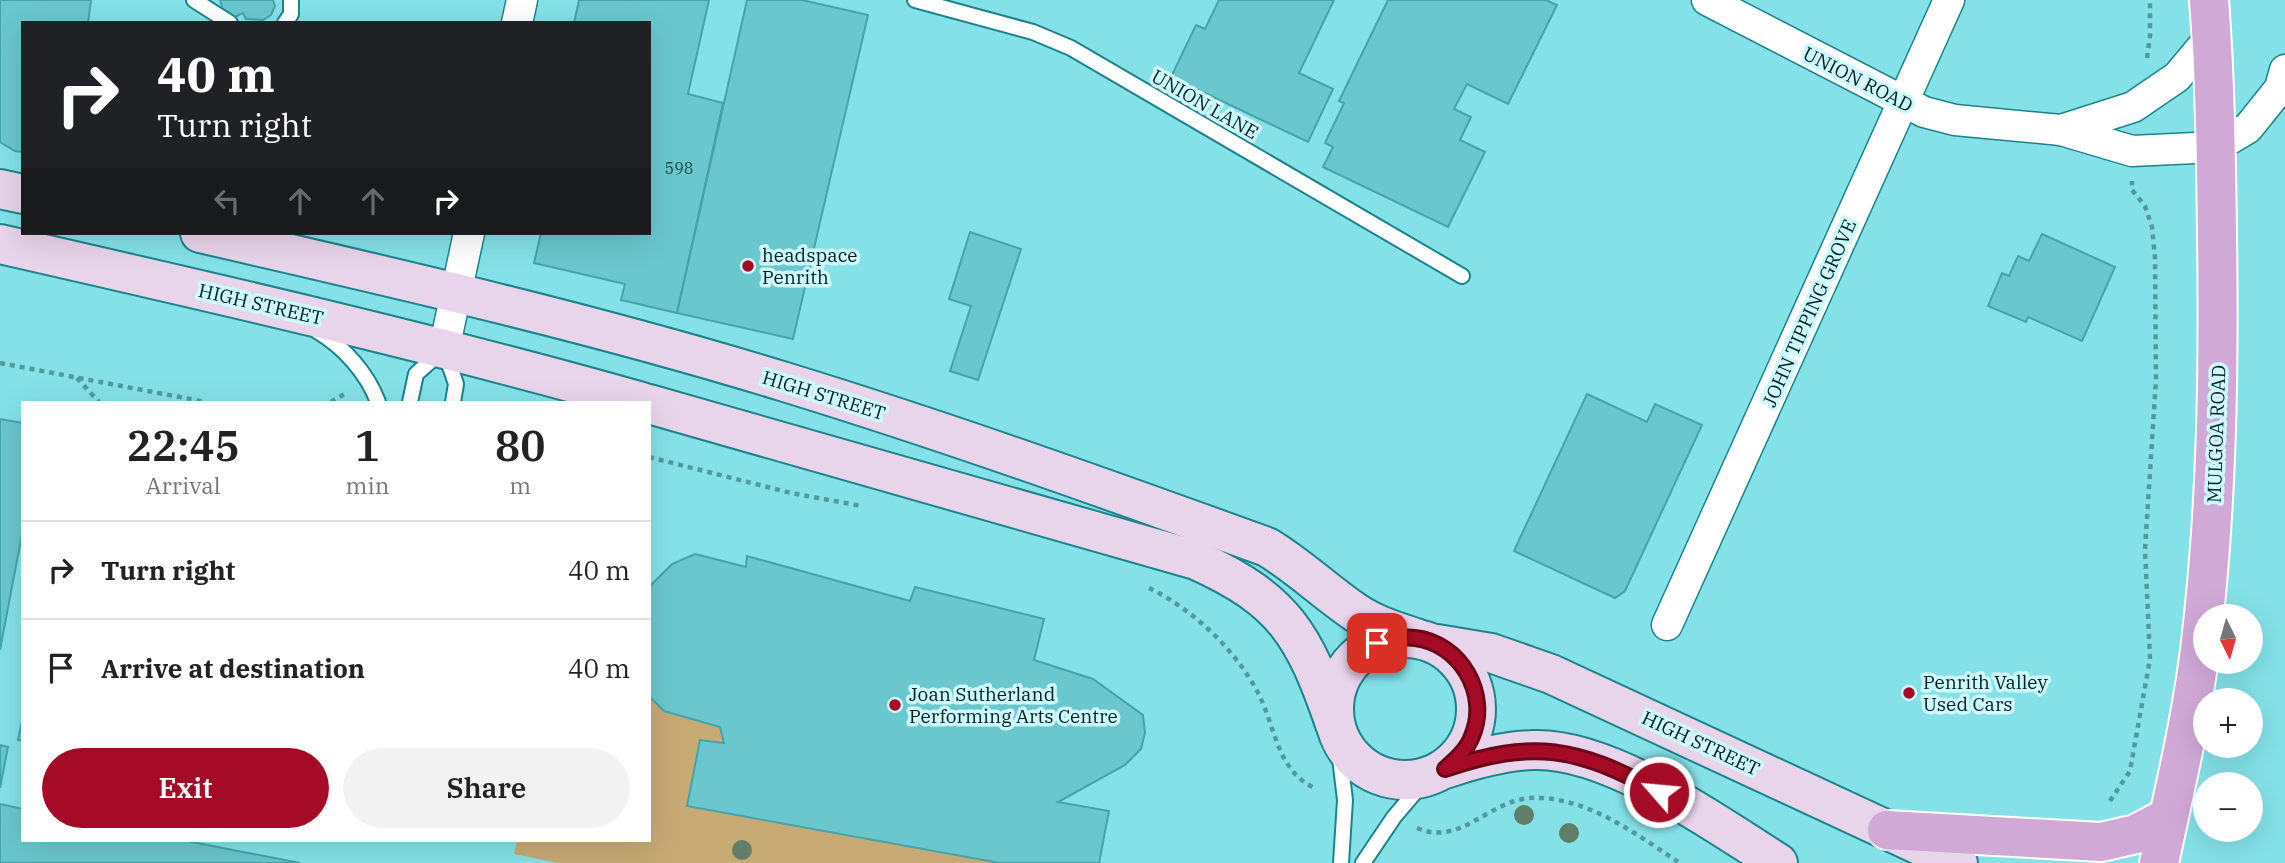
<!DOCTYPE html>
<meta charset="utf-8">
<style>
:root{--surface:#fff;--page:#f2f2f2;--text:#222;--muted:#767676;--line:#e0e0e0;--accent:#a50b26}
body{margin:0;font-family:"IBM Plex Serif",serif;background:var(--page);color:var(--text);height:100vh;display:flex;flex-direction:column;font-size:26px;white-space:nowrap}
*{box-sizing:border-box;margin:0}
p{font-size:23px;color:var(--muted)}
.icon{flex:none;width:38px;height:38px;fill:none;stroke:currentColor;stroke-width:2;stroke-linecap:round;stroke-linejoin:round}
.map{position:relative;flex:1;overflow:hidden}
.details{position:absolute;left:21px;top:401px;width:630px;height:441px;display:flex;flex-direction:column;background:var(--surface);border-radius:0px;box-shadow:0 7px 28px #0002}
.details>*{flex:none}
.guide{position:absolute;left:21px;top:21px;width:630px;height:214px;border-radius:0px;box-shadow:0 7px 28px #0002;background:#202124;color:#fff;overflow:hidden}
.needle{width:46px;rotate:175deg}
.buttons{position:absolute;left:2193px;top:604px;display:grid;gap:14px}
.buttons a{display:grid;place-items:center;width:70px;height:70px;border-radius:50%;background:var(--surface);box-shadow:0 7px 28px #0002;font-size:35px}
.pin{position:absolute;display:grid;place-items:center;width:60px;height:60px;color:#fff;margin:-30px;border-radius:14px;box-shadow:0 4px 10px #0006}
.me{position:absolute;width:77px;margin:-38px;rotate:297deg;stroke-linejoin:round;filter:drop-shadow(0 0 5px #0008)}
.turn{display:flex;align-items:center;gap:24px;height:147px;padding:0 21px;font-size:32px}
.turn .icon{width:91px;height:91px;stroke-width:2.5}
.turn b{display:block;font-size:49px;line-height:60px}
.lanes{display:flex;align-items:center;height:66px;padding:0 21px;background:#0003;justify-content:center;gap:35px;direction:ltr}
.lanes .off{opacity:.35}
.eta{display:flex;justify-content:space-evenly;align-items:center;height:119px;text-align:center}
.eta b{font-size:42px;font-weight:600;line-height:49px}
.cta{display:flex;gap:14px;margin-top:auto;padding:14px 21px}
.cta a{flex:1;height:80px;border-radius:42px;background:var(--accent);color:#fff;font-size:28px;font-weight:600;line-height:80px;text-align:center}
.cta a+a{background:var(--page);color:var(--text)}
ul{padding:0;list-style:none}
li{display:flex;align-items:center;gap:21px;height:98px;padding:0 21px;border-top:2px solid var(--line)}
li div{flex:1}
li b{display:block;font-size:26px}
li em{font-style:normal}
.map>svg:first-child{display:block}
</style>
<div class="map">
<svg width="2285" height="863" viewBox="0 0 2285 863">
<rect width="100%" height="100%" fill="#84e1e8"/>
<path fill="#c7aa74" d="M 649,696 L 664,711 L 720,727 L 724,743 L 700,740 L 687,806 L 1000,863 L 558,863 L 514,854 L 517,840 L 649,840 Z"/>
<g fill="#6ac7ce" stroke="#45a4ab" stroke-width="2">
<path d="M 0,0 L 91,0 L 88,23 L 23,23 L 23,152 L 15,151 L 0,142 Z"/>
<path d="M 220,0 L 273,0 L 275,6 L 271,15 L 263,20 L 246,19 L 243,13 L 235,17 L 224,14 Z"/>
<path d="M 579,0 L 709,0 L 688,94 L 723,103 L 677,313 L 621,300 L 625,284 L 534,263 L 541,233 L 649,233 L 649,23 L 574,23 Z"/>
<path d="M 747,0 L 802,0 L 868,15 L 793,339 L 677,313 Z"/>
<path d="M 1219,0 L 1334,0 L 1299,73 L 1333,89 L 1308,142 L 1171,77 L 1196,25 L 1205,29 Z"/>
<path d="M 1388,0 L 1546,0 L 1557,5 L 1508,104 L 1467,84 L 1454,109 L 1471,117 L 1460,140 L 1485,152 L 1448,227 L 1323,167 L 1333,147 L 1325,143 L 1344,103 L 1339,101 Z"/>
<path d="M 970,232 L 1021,249 L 978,380 L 950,371 L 971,306 L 949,299 Z"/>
<path d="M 2042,234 L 2115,267 L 2082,341 L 2028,317 L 2026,322 L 1988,306 L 2002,273 L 2009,276 L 2018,256 L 2029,261 Z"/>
<path d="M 1587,394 L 1647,422 L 1655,404 L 1702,425 L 1625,591 L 1615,598 L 1514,551 Z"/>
<path d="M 0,419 L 23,423 L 23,529 L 0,650 Z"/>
<path d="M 695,554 L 746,567 L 747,556 L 910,601 L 915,587 L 1044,619 L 1034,660 L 1093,679 L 1143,715 L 1145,733 L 1141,749 L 1125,765 L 1058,802 L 1109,811 L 1099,863 L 1000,863 L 687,806 L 700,740 L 724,743 L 720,727 L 664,711 L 649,696 L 649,587 L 672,564 Z"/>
<path d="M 23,716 L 23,741 L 18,740 Z"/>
<path d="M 0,745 L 8,747 L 0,788 Z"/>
<path d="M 0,804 L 23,809 L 23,840 L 182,840 L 300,863 L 0,863 Z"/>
</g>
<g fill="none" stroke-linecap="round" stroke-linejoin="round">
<defs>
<g id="lane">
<path d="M 194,0 L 230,23"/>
<path d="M 915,0 L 1033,32 L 1071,48 L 1462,276"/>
<path d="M 285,23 L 291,14 L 291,0"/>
<path d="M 317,331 C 344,347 367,373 378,402"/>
<path d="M 410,402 L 416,374 L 444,349 L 456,384 L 453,402"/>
<path d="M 1337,733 L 1345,800 L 1341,863"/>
<path d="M 1363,863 L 1394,817 L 1428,777"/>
</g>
<g id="street">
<path d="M 1707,0 L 1924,112 L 1955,120 L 2061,130 L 2132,151 L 2216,147 L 2248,128 L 2280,88 L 2285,70"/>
<path d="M 517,23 L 522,0"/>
<path d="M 2061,130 L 2133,107 L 2177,77 L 2212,35"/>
<path d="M 444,349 L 469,233"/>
<path d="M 1667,625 L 1949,0"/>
</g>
<g id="secondary">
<path d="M 0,189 L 23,194"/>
<path d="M 200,233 C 396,278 593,323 785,382 C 948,432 1107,489 1267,547 C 1299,566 1324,591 1355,612 C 1374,625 1395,631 1416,638"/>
<path d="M 0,244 C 215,293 430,342 642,402"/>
<path d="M 649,404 L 1196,560 C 1285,600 1304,635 1335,724"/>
<circle cx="1405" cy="709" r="71"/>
<path d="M 1437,644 L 1491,653 L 1551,674 L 1958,863"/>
<path d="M 1445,769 C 1474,759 1502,751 1533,750 C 1609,747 1715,823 1778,863"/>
</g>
<g id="primary">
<path d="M 1887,830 L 2101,842 L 2136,834 L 2168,817"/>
<path d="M 2159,863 C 2174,792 2191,722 2200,650 C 2217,511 2219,372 2217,233 C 2216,155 2215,77 2209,0"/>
</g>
</defs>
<use href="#lane" stroke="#1b848b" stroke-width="18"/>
<use href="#street" stroke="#1b848b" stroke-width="33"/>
<use href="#secondary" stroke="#1b848b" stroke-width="42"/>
<use href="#primary" stroke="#fff" stroke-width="42"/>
<g stroke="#53999e" stroke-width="4.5" stroke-dasharray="5 5" stroke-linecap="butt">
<path d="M 2147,58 L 2150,36 L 2150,0"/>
<path d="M 0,363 L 206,402"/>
<path d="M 77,378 L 99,402"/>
<path d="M 331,402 L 346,393"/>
<path d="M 649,457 L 791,493 L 862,506"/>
<path d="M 1149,588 C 1192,609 1234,648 1257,691 C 1276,726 1276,772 1317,789"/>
<path d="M 2110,801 L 2130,771 L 2150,659 L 2145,549 L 2156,380 L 2155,258 L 2152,227 L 2145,206 L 2132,190 L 2132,181"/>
<path d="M 1417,828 C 1460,847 1488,801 1530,798 C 1586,795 1637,835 1680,863"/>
</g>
<use href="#lane" stroke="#fff" stroke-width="14"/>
<use href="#street" stroke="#fff" stroke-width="30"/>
<use href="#secondary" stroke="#e8d4eb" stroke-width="38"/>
<use href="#primary" stroke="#d1a9d7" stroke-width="38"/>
</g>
<g fill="#617f68">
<circle cx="1524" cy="815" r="10"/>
<circle cx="1569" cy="833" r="10"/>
<circle cx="742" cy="850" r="10"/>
</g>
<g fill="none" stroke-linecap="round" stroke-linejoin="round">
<defs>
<path id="route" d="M 1377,643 C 1390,640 1402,636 1415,638 C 1460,643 1490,694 1472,736 C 1467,750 1455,760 1445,769 C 1534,739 1577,747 1659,792"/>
</defs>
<use href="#route" stroke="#6b0719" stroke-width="18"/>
<use href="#route" stroke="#a50b26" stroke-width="12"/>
</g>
<g fill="#a50b26" stroke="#cef9fc" stroke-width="2.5">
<circle cx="748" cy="266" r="7"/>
<circle cx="1909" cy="693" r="7"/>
<circle cx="895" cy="705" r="7"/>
</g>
<g text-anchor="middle" stroke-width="7" stroke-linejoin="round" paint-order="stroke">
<g font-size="16" fill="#1c4a4e">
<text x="679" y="174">598</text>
</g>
<g font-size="19" fill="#022023" stroke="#cef9fc">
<text transform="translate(1858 79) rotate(27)" y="7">UNION ROAD</text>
<text transform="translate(1205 104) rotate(30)" y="7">UNION LANE</text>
<text transform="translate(261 304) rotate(13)" y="7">HIGH STREET</text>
<text transform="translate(1809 313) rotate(-66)" y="7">JOHN TIPPING GROVE</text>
<text transform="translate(824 395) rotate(17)" y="7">HIGH STREET</text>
<text transform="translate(2216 434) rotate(-88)" y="7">MULGOA ROAD</text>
<text transform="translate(1701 743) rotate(25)" y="7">HIGH STREET</text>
</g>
<g font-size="19" fill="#022023" stroke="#cef9fc" text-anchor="start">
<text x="762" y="262">headspace<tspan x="762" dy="22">Penrith</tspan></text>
<text x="1923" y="689">Penrith Valley<tspan x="1923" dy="22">Used Cars</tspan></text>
<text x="909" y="701">Joan Sutherland<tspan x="909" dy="22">Performing Arts Centre</tspan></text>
</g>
</g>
</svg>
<div class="buttons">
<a><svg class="needle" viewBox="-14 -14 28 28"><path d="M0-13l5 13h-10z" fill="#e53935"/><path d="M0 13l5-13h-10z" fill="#767676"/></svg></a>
<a>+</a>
<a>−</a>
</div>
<div class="pin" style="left:1377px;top:643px;background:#d93025"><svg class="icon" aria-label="arrive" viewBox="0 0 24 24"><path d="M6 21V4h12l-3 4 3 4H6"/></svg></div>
<svg class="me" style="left:1659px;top:792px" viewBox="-20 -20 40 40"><circle r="17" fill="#a50b26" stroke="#fff" stroke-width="3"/><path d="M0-11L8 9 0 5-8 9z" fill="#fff"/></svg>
<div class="guide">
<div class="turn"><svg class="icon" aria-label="right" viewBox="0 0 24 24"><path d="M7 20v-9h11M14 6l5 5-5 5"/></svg><div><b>40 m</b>Turn right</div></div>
<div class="lanes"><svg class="icon off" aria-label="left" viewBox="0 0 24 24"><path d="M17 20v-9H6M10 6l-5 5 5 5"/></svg><svg class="icon off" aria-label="ahead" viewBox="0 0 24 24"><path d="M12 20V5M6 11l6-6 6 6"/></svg><svg class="icon off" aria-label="ahead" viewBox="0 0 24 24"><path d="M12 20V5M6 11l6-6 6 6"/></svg><svg class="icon" aria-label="right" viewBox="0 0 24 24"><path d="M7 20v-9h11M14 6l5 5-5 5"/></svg></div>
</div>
<section class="details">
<div class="eta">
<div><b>22:45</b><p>Arrival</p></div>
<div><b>1</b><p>min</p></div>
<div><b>80</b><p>m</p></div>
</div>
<ul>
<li><svg class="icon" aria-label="right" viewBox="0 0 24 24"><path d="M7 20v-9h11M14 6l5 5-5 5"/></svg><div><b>Turn right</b></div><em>40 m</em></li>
<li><svg class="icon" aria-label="arrive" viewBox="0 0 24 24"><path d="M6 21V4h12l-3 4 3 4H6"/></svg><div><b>Arrive at destination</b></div><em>40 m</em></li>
</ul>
<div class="cta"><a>Exit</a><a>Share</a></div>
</section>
</div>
